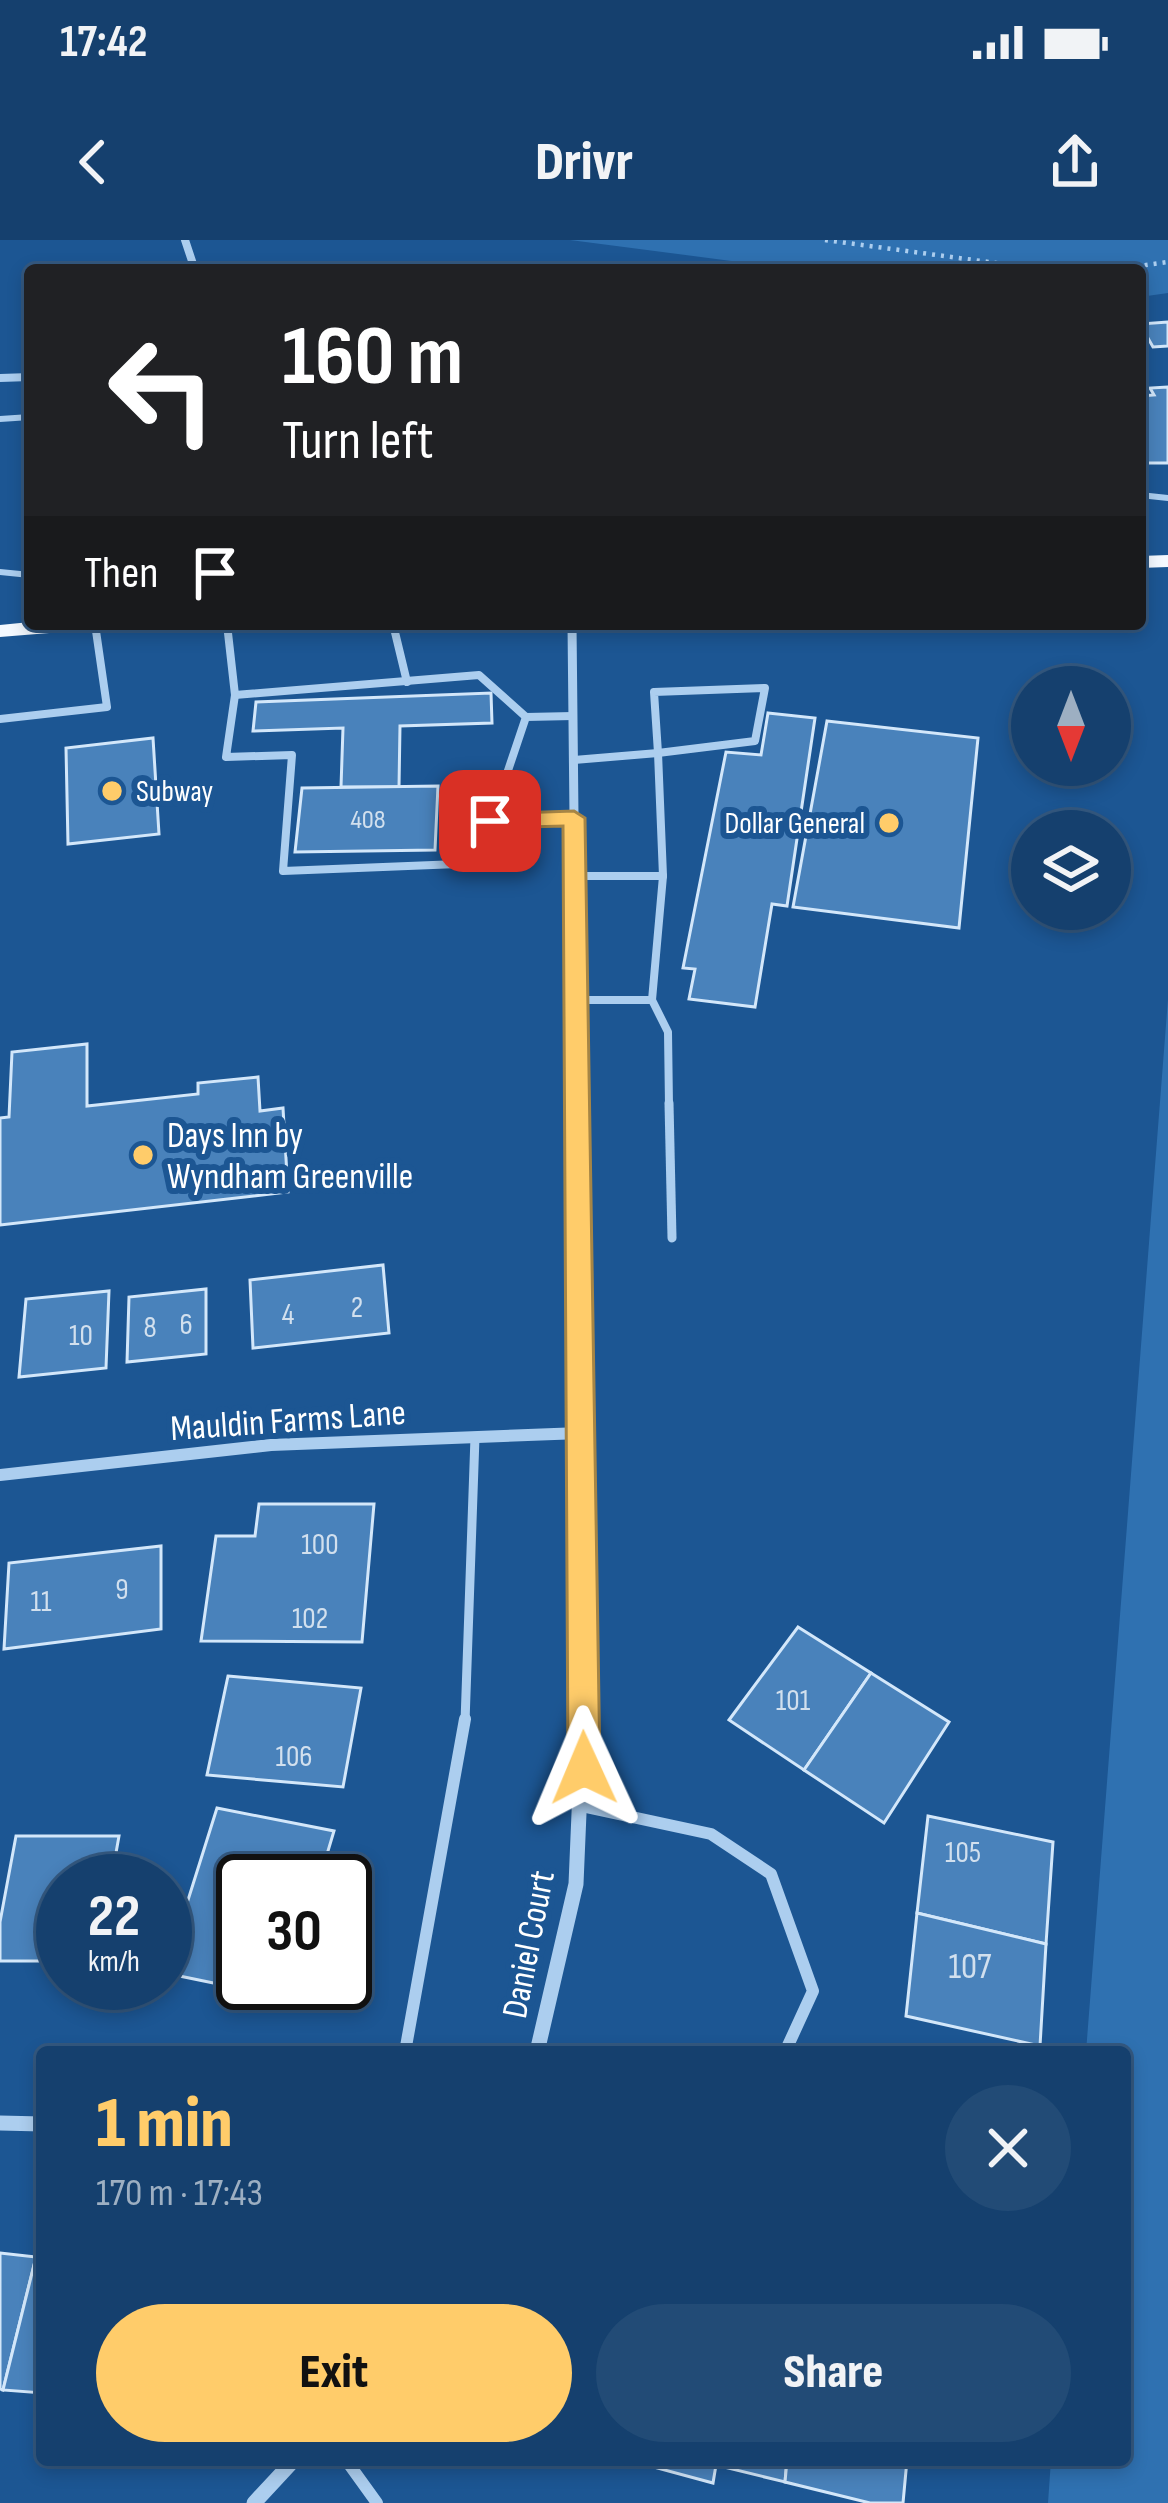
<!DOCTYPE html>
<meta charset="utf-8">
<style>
:root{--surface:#15406e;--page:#224b76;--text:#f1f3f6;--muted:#9dafc2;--line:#345981;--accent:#ffcc6a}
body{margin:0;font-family:"Sofia Sans Condensed",sans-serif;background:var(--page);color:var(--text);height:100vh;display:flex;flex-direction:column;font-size:45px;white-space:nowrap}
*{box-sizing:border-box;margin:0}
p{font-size:39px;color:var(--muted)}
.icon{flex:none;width:66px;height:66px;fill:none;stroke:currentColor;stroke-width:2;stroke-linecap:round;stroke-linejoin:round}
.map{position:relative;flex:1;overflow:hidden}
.panel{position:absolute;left:36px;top:1806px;width:1095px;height:420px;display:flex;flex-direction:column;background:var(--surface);border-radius:12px;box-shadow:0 6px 18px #0003,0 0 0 3px var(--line)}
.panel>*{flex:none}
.hud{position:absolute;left:24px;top:24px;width:1122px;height:366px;border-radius:12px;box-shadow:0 6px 18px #0003,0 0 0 3px var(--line);background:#202124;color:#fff;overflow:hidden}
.needle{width:78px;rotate:180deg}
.tools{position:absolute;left:1011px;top:426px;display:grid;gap:24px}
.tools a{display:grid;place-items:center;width:120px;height:120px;border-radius:50%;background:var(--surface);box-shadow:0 6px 18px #0003,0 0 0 3px var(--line);font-size:60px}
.speed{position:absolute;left:36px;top:1614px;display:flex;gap:24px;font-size:60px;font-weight:700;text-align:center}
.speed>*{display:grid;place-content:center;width:156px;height:156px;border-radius:50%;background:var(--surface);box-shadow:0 6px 18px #0003,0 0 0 3px var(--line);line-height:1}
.speed small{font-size:30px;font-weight:400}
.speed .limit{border:6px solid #111;border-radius:18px;background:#fff;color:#111}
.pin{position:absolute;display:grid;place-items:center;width:102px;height:102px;color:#fff;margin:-51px;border-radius:24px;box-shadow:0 6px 18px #0006}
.me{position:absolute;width:132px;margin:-66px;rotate:359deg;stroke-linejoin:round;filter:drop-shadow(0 0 9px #0008)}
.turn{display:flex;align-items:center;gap:42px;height:252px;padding:0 60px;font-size:54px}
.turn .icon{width:156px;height:156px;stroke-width:2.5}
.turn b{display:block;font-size:84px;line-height:102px}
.then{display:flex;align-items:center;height:114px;padding:0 60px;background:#0003;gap:24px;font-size:45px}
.round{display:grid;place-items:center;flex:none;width:126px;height:126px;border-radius:63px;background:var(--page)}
.head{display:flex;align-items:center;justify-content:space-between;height:204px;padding:0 60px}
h1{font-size:72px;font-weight:800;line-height:90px;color:var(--accent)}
.action{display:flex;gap:24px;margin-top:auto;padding:24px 60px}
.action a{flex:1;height:138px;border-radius:72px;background:var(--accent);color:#111;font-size:48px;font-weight:800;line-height:138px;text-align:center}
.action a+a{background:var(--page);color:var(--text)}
.status{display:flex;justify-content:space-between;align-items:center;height:84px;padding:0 60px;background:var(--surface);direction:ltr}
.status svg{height:33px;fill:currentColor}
header{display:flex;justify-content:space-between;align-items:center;height:156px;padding:0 60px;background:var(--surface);font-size:54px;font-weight:800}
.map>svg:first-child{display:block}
</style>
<div class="status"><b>17:42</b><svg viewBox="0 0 49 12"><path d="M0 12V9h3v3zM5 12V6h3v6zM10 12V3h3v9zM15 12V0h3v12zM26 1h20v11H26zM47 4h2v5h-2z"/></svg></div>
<header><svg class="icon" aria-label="back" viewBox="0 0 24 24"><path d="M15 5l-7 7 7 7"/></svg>Drivr<svg class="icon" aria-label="share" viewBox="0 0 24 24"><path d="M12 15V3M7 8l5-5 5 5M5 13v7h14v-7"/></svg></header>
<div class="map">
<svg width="1168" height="2263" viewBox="0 0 1168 2263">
<rect width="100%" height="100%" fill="#1c5693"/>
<g fill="#2f71b1">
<path d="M 570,0 L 1168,0 L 1168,53 L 1140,57 L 1140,30 L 778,27 Z"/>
<path d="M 1168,759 L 1168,2263 L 1048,2263 L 1051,2220 L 1125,2220 L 1125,1812 L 1086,1812 Z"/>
</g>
<g fill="#4982bb" stroke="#d3e7fa" stroke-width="3">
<path d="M 1168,82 L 1168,106 L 1153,107 L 1140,84 Z"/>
<path d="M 1168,147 L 1168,223 L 1144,223 L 1140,156 L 1154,155 L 1150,148 Z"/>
<path d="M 491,453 L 492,483 L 400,486 L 399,547 L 341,547 L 343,488 L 253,491 L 256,462 Z"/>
<path d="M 768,473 L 815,478 L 787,666 L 772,664 L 755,767 L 689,759 L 695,729 L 683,728 L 726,512 L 761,515 Z"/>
<path d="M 827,481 L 978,498 L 959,688 L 793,667 Z"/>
<path d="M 153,498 L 159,594 L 68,604 L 66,508 Z"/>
<path d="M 438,546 L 435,610 L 295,612 L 302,548 Z"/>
<path d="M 87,804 L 87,866 L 198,854 L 198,843 L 258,837 L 260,871 L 283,868 L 288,952 L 0,985 L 0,878 L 9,877 L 12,812 Z"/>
<path d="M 383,1025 L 389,1093 L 253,1108 L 250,1040 Z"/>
<path d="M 206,1049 L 206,1114 L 127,1122 L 129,1057 Z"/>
<path d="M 109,1051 L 106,1128 L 19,1137 L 26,1059 Z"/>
<path d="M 259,1264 L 374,1264 L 362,1402 L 201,1401 L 216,1296 L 255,1296 Z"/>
<path d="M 161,1306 L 161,1389 L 4,1409 L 9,1323 Z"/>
<path d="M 798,1387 L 871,1433 L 804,1530 L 729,1480 Z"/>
<path d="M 871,1433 L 949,1482 L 884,1583 L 804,1530 Z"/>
<path d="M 228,1436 L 361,1448 L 343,1547 L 207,1535 Z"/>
<path d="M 217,1568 L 334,1591 L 319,1641 L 243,1641 L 243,1743 L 290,1743 L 286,1758 L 165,1733 Z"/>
<path d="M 928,1576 L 1053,1602 L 1046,1704 L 917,1673 Z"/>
<path d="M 16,1596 L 119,1596 L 111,1641 L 63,1641 L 63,1721 L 0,1721 L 0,1682 Z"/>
<path d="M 917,1673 L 1046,1704 L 1040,1806 L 906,1776 Z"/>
<path d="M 0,2013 L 36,2017 L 3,2150 L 0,2149 Z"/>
<path d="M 36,2017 L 42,2017 L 42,2153 L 3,2150 Z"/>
<path d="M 658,2220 L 787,2220 L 785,2242 L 716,2225 L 713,2243 L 657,2228 Z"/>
<path d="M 787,2220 L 907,2220 L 903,2263 L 870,2263 L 785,2242 Z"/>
</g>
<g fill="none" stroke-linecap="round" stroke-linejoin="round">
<g stroke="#acceef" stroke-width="4.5" stroke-dasharray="3 6" stroke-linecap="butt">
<path d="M 825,0 L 1048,30"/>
<path d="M 1109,30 L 1168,22"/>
</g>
<g stroke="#acceef" stroke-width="6">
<path d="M 0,179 L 30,177"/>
<path d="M 1140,255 L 1168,258"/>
<path d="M 0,332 L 30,335"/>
</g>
<g stroke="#acceef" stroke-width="8">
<path d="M 227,384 L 235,455 L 479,435 L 526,477 L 573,476"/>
<path d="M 393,384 L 407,442"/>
<path d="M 765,448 L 755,501 L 658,513 L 654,452 Z"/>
<path d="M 235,455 L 226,517 L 292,515 L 283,631 L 483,623 L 491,581 L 574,578"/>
<path d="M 0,479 L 107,467 L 95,384"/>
<path d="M 658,513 L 663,636 L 652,760 L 668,792 L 669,866"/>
<path d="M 574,520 L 658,513"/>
<path d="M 491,581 L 526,477"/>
<path d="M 575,636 L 663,636"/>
<path d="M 576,760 L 652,760"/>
</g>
<g stroke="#acceef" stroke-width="9">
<path d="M 669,863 L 672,998"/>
<path d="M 465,1482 L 475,1197"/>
</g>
<g stroke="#acceef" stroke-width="12">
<path d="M 581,1566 L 711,1594 L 771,1634 L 813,1751 L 785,1812"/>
<path d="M 405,1812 L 465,1479"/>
<path d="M 346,2220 L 377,2263"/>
</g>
<g stroke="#acceef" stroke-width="8">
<path d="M 185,0 L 195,30"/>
<path d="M 0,138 L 30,137"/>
</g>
<path stroke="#acceef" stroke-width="9" d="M 572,384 L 577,866"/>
<g stroke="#acceef" stroke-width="12">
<path d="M 577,863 L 584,1482"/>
<path d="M 0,1235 L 271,1205 L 581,1193"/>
</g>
<g stroke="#acceef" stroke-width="15">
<path d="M 537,1812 L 576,1644 L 583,1479"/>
<path d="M 0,1883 L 42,1884"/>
<path d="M 254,2263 L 294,2220"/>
</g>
<g fill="#f4f9ff" fill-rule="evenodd">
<path d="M 1168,315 L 1168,327 L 1140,328 L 1140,316 Z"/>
<path d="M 30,382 L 30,384 L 97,384 L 86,390 L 0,397 L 0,385 Z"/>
</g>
</g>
<path fill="#ffcc6a" stroke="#a68545" stroke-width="3" d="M 574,571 L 585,578 L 600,1528 L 595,1539 L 584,1544 L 573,1539 L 568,1528 L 563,586 L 490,588 L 480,581 L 490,574 Z"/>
<g fill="#ffcc6a" stroke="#1c5693" stroke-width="4.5">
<circle cx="112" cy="551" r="12"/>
<circle cx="889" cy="583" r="12"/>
<circle cx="143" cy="915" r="12"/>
</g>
<g text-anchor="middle" stroke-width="12" stroke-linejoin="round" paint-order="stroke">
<g font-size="27" fill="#d2e0ee">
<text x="368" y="588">408</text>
</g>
<g font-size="30" fill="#fff" stroke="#1c5693" text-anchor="start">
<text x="136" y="561">Subway</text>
<text x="865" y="593" text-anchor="end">Dollar General</text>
</g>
<g font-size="30" fill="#d2e0ee">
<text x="357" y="1077">2</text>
<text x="288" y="1084">4</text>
<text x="186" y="1094">6</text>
<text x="150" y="1097">8</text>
<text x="81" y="1105">10</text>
<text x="320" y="1314">100</text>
<text x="122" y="1359">9</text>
<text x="41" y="1371">11</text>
<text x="310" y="1388">102</text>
<text x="793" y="1470">101</text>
<text x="294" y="1526">106</text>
<text x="963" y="1622">105</text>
</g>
<g font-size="36" fill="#fff" stroke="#1c5693" text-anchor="start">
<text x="167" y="907">Days Inn by<tspan x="167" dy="41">Wyndham Greenville</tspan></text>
</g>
<g font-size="36" fill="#fff" stroke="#1c5693">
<text transform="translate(288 1179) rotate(-4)" y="13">Mauldin Farms Lane</text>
<text transform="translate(527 1704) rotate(-79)" y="13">Daniel Court</text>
</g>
<g font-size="36" fill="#d2e0ee">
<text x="970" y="1738">107</text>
</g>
</g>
</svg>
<div class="tools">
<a><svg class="needle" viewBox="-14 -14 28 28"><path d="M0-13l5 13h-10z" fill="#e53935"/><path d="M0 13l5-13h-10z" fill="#9dafc2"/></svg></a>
<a><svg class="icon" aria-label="layers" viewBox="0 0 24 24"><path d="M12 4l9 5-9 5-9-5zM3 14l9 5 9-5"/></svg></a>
</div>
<div class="speed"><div>22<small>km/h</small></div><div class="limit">30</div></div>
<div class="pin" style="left:490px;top:581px;background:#d93025"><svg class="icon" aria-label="arrive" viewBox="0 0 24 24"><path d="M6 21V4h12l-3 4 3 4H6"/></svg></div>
<svg class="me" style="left:584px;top:1528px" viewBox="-20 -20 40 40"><path d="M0-17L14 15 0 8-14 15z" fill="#ffcc6a" stroke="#fff" stroke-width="4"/></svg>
<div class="hud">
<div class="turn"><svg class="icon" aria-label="left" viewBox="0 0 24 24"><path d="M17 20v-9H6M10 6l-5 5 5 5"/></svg><div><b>160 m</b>Turn left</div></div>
<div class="then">Then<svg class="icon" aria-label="arrive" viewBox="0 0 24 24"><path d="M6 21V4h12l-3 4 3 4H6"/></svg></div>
</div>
<section class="panel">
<div class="head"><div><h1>1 min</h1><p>170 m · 17:43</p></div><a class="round"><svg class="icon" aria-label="close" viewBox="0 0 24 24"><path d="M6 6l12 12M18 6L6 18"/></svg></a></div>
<div class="action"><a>Exit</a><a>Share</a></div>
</section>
</div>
